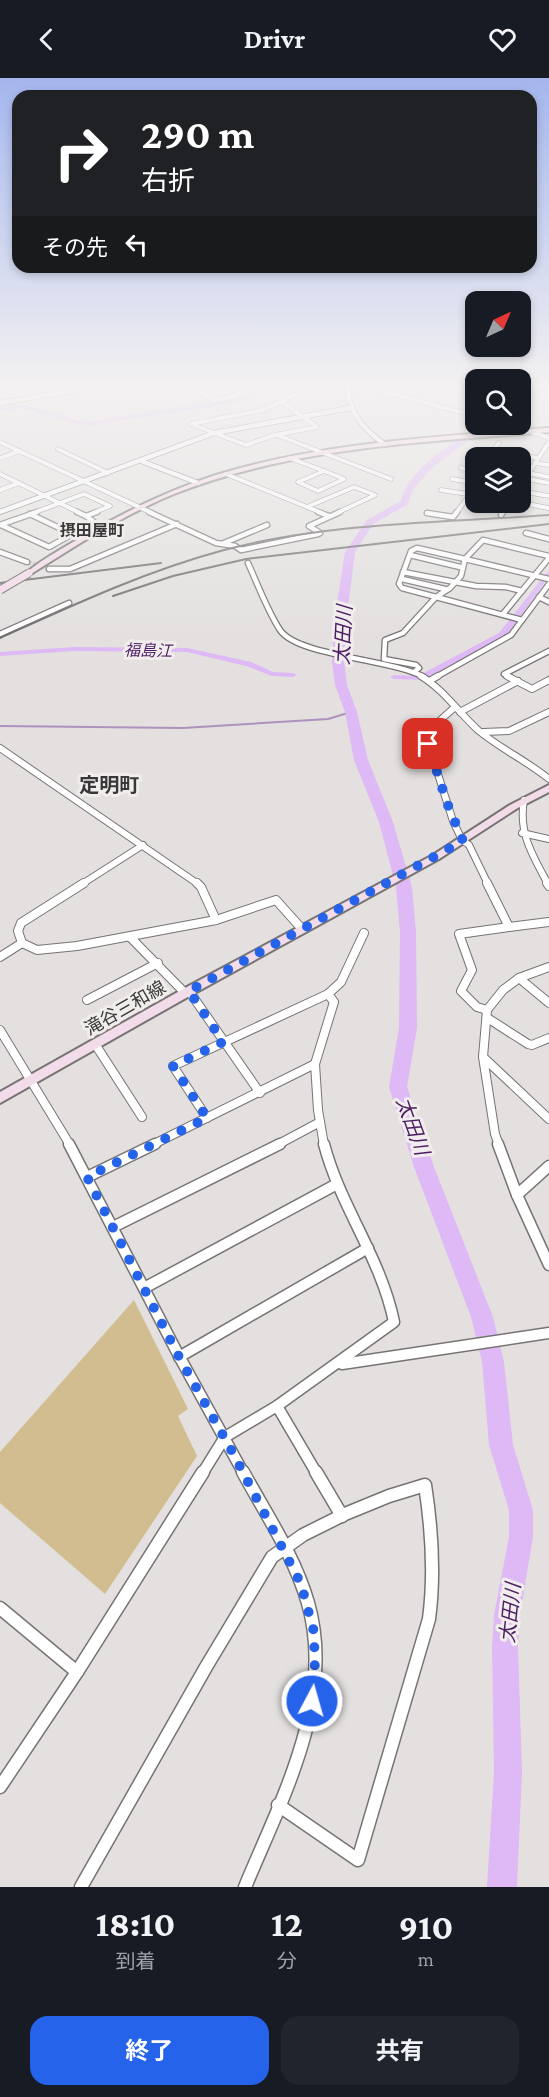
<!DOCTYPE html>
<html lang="ja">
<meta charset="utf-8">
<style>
:root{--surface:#171b24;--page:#20242c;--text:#f1f3f6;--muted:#9ea1a6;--accent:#2563eb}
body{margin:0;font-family:"Crimson Pro","Noto Sans JP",serif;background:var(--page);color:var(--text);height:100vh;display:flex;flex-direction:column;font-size:22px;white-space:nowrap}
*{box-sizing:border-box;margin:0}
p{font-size:20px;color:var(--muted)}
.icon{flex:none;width:33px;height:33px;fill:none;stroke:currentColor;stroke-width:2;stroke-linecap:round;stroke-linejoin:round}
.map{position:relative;height:1809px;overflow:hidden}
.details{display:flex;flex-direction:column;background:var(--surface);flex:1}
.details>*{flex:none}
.banner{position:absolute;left:12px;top:12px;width:525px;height:183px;border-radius:18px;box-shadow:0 3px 9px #0003;background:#202124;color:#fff;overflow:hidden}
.needle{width:39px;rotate:44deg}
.fabs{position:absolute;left:465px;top:213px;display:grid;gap:12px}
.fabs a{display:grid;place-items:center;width:66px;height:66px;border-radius:12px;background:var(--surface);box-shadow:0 3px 9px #0003;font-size:30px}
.pin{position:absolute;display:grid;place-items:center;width:51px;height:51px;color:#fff;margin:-26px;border-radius:12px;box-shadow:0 3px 9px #0006}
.me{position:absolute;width:66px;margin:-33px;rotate:6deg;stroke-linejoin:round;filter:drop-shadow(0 0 4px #0008)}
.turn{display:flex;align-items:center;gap:21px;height:126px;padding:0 30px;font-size:27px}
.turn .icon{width:78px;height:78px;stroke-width:2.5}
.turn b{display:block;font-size:42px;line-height:51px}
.then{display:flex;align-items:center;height:57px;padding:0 30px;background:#0003;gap:12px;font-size:22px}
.eta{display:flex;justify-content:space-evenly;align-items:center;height:102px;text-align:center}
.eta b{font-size:36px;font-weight:700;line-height:42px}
.cta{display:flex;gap:12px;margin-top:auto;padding:12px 30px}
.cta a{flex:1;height:69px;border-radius:18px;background:var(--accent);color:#fff;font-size:24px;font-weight:700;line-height:69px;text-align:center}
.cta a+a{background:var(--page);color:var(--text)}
header{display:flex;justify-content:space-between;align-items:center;height:78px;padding:0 30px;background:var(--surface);font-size:27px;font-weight:700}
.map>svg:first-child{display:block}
</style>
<header><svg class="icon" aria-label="back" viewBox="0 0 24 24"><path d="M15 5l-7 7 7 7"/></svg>Drivr<svg class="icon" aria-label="heart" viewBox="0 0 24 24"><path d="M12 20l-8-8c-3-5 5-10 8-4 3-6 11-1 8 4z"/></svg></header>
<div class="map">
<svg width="549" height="1809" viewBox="0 0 549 1809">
<rect width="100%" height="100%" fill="#e4e0e0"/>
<path fill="#d1bd90" d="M 134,1222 L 188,1331 L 178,1338 L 197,1378 L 105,1516 L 0,1425 L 0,1374 Z"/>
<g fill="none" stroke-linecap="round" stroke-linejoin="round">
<path stroke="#ac92bc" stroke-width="2" d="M 0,648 L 183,650 L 328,641 L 351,634"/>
<g fill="#deb9f5" fill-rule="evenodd">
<path d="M 549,493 L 549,499 L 505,559 L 422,602 L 394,601 L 390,599 L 394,597 L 418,598 L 499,555 L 547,494 Z"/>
<path d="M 74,569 L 187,570 L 251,584 L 273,594 L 293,595 L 297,597 L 293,599 L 272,598 L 246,588 L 187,574 L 74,573 L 0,578 L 0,574 Z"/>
</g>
<g fill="#deb9f5" fill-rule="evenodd">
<path d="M 259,304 L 267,304 L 254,319 L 242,324 L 92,347 L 77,346 L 21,330 L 0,333 L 0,329 L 21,326 L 77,342 L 92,343 L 237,320 L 248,315 Z"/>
<path d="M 549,305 L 549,310 L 520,320 L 520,316 Z"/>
<path d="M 480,346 L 490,346 L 432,390 L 412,413 L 408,426 L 373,446 L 355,474 L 346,545 L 344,584 L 347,607 L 357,634 L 368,682 L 393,744 L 412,809 L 416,854 L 417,950 L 407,1009 L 434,1089 L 493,1239 L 504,1284 L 513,1367 L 533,1432 L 533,1459 L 520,1537 L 518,1569 L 522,1694 L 517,1809 L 487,1809 L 494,1694 L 492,1569 L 494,1537 L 509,1459 L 509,1432 L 489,1367 L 482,1284 L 471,1239 L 414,1089 L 389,1009 L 399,950 L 400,854 L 396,809 L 379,744 L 354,682 L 345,634 L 335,607 L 332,584 L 334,545 L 345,474 L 367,442 L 401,423 C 410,388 453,366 480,346 Z"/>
</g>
<path stroke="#c2bebe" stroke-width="4.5" stroke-dasharray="4.5 2" stroke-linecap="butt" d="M 27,484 L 49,491"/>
<defs>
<g id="minor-far5">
<path d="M 189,304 L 213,323 L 236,318 L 252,304"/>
<path d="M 224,304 L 239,316"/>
<path d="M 287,304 L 313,308"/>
<path d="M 347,304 L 476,338"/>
<path d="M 387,314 L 405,304"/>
<path d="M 282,324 L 317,349 L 275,357 L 246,367 L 191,346 L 263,332 L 322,304"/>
<path d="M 510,346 L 549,360"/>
<path d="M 277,357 L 391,401"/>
<path d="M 0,364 L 152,435"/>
<path d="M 499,365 L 493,372 L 538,380"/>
<path d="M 58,371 L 108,395"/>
<path d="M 0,380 L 20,373"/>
<path d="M 290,380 L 324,393"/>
<path d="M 473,380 L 476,381"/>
<path d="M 535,385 L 549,387"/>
<path d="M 520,386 L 526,378"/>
<path d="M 461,390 L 476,393"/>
<path d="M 324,393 L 344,401 L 318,413 L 298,404 Z"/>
<path d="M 528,395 L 549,399"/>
<path d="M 0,396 L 80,435"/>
<path d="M 226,396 L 322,435"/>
<path d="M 522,400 L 549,405"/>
<path d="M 452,401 L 476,405"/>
<path d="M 520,408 L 549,364"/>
<path d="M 0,412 L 19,405"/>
<path d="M 441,412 L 474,417"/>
<path d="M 520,413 L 549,418"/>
<path d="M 518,424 L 548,430"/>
<path d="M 307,429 L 354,409 L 375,417 L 337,435"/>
<path d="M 33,435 L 84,416 L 110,428 L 93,435"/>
<path d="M 456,435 L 476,409"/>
<path d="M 502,435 L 509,424"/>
</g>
<g id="minor-far4">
<path d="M 77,434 L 86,438"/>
<path d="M 149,434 L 216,465 L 235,468 L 241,472 L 318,456 L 320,455 L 309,448 L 340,434"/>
<path d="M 318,434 L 329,438"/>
<path d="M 427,435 L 453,439 L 457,434"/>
<path d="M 30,436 L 72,456"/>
<path d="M 501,437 L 503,434"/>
<path d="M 0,447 L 37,434"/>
<path d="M 1,447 L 49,469 L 94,444 L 86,438 L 97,434"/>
<path d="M 526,455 L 549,461"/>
<path d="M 224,465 L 267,447"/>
<path d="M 417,470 L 465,481 L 461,498 L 450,510 L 436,519 L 402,510 L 399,506 L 411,473 Z"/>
<path d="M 0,474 L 27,484"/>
<path d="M 410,477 L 460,489"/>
<path d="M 465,481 L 549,501"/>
<path d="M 465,481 L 483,462 L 549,478"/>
<path d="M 248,485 C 258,507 267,532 280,552 C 297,578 391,581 424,599"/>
<path d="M 49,491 L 70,491 L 177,446"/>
<path d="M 403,494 L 476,508 L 506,509 L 522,513"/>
<path d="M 402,501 L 445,511"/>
<path d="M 539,519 L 549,524"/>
<path d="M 503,536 L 549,480"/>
<path d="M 0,556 L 69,525"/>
<path d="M 414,594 L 419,590 L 416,587 L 384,581 L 385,562 L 403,555 L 436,519 L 522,542"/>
<path d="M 436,599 L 511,557 L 549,506"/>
<path d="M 510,599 L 504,596 L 549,573"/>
</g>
<g id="minor-far3">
<path d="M 421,598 C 444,612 459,635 479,653 C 501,671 527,683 549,701"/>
<path d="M 507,598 L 532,611 L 549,602"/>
<path d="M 429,603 L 438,598"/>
<path d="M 455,629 C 443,640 427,650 429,668 L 453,743 L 462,762 L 469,767 L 488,806"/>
<path d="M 460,634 L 518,603"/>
<path d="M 483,654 L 509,653 L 549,634"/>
<path d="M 0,670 L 198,806"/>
<path d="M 524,722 C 518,755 533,778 548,806"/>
<path d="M 522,755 L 549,761"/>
<path d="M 82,806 L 143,767"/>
</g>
<g id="minor-far2">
<path d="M 84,805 L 21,845 L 18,853 L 22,865 L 37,872 L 77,868 L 216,842 L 276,822 L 302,851"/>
<path d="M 197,805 L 201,809 L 216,842"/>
<path d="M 487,805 L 509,849 L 549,844"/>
<path d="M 547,805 L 549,808"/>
<path d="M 130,859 L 185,915"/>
<path d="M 0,879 L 22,865"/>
<path d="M 549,889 L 519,900 L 549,925"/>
<path d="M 519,900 L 503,912 L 487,932 L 483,979 L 549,1041"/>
<path d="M 189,913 L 260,1015"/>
<path d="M 328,916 L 341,904 L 364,855"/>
<path d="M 87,922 L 158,885"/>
<path d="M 487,932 L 477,929 L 461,913 L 472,892 L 459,856 L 509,849"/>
<path d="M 489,941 L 528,966 L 532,967 L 549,960"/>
<path d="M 0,952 L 70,1067"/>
<path d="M 95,966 L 142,1039"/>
<path d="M 483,979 L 495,1056 L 499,1067"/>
<path d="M 207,1040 L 173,988 L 328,916 L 334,924 L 315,986"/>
<path d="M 152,1067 L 315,986 L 318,1032 L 324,1067"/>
<path d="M 277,1067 L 320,1044"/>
</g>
<g id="minor-far1">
<path d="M 69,1066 L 179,1278 L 244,1396"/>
<path d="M 498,1066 L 517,1117 L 549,1088"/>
<path d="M 87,1099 L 155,1066"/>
<path d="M 517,1117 L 549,1187"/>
<path d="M 113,1149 L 280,1066"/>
<path d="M 144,1210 L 337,1106"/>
<path d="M 179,1279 L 368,1170"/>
<path d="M 342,1286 L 549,1255"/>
<path d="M 277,1328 L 317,1396"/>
<path d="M 202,1396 L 225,1359 L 277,1328 L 394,1244 C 381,1180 340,1128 324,1066"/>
</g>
<g id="minor">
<path d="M 243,1394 C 266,1436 295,1479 308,1525 C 336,1622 281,1722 245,1809"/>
<path d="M 316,1394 L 342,1438"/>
<path d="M 0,1530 L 77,1594"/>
<path d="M 0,1709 L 77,1594 L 203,1394"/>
<path d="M 81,1809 L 206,1589 L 272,1479 L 303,1457 L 345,1436 L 389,1418 L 425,1407 C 432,1452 435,1496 429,1541 L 358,1782 L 278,1727"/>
</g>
<g id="tertiary">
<path d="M 348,304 C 347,333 362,350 384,366"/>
<path d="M 0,325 L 124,304"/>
<path d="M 141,383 L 198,405"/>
<path d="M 0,434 L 214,355 L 350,330"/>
</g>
<g id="secondary">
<path d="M 549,350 L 549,354 C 423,364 293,369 174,416 C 123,437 77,467 31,496 L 26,495 C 43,480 67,468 87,456 C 128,432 170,412 216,397 C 323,364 437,359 549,350 Z"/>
<path d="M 549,707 L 549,714 L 516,731 L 439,781 L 193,916 L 0,1025 L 0,1014 L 185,910 L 433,777 L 510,727 Z"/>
</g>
</defs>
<use href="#minor-far5" stroke="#777373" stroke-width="5"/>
<use href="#minor-far4" stroke="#777373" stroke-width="7"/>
<use href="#minor-far3" stroke="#777373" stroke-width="8"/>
<use href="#minor-far2" stroke="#777373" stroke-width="10"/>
<use href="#minor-far1" stroke="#777373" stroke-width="13"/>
<use href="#minor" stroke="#777373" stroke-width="15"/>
<use href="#tertiary" stroke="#777373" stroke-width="6"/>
<use href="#secondary" stroke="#777373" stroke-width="4"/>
<use href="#minor-far5" stroke="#fff" stroke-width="4"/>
<use href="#minor-far4" stroke="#fff" stroke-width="4.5"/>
<use href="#minor-far3" stroke="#fff" stroke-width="6"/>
<use href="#minor-far2" stroke="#fff" stroke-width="8"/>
<use href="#minor-far1" stroke="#fff" stroke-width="10"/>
<use href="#minor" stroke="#fff" stroke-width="12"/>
<use href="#tertiary" stroke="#fff" stroke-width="4.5"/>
<use href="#secondary" fill="#f3dce9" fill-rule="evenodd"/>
<g stroke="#727070" stroke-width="2">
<path d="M 0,505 L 161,485"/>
<path d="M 113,518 L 173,498 L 246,481 L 549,446"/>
<path d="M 0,560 C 73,527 146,493 224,472 C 330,444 441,445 549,437"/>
</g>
<defs>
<path id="secondary-bridge" d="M 0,512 L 29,495"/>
</defs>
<use href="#secondary-bridge" stroke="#777373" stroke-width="9" stroke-linecap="butt"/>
<use href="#secondary-bridge" stroke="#f3dce9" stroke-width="7"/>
</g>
<linearGradient id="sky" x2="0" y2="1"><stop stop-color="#a4b6ed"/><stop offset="0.55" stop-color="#f3f1f1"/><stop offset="1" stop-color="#f3f1f1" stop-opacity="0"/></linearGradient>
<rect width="549" height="557" fill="url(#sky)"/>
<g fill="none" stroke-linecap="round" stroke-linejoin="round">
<path stroke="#2563eb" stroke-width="10" stroke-dasharray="0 18" d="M 312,1623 L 315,1599 L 314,1554 L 301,1506 L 234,1377 L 179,1279 L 87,1099 L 207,1040 L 173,988 L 223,964 L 189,913 L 463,763 L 447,725 L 428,666"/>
</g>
<g text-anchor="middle" stroke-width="6" stroke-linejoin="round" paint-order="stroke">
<g font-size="16" font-weight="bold" fill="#393737" stroke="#f1eded">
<text x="92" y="458">摂田屋町</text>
</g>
<g font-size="16" font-style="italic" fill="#4c1d63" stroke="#f1eded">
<text transform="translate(148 572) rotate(1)" y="6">福島江</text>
</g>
<g font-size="18" fill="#393737" stroke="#f1eded">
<text transform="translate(125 930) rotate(-30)" y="6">滝谷三和線</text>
</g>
<g font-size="20" font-style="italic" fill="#4c1d63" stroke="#f1eded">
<text transform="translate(343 557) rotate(-87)" y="7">太田川</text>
<text transform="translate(413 1048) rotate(70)" y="7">太田川</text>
<text transform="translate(510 1535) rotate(-84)" y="7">太田川</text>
</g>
<g font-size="20" font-weight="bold" fill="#393737" stroke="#f1eded">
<text x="109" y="714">定明町</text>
</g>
</g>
</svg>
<div class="fabs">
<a><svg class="needle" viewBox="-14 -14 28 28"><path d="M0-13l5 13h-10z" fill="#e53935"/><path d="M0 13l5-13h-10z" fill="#9ea1a6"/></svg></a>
<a><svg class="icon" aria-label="search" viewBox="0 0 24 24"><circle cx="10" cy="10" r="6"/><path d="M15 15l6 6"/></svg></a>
<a><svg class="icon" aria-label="layers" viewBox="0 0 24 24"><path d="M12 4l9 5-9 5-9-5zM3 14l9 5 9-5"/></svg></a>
</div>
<div class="pin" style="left:428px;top:666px;background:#d93025"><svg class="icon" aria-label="arrive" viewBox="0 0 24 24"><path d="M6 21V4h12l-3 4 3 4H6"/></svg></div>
<svg class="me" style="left:312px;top:1623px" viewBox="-20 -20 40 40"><circle r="17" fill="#2563eb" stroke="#fff" stroke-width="3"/><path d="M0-11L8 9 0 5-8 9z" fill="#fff"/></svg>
<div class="banner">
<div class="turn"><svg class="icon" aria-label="right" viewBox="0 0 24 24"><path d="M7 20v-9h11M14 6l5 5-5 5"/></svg><div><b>290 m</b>右折</div></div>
<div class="then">その先<svg class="icon" aria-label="left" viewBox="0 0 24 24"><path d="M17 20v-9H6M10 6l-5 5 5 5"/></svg></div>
</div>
</div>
<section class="details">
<div class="eta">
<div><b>18:10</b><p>到着</p></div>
<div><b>12</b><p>分</p></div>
<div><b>910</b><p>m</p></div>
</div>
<div class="cta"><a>終了</a><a>共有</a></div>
</section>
